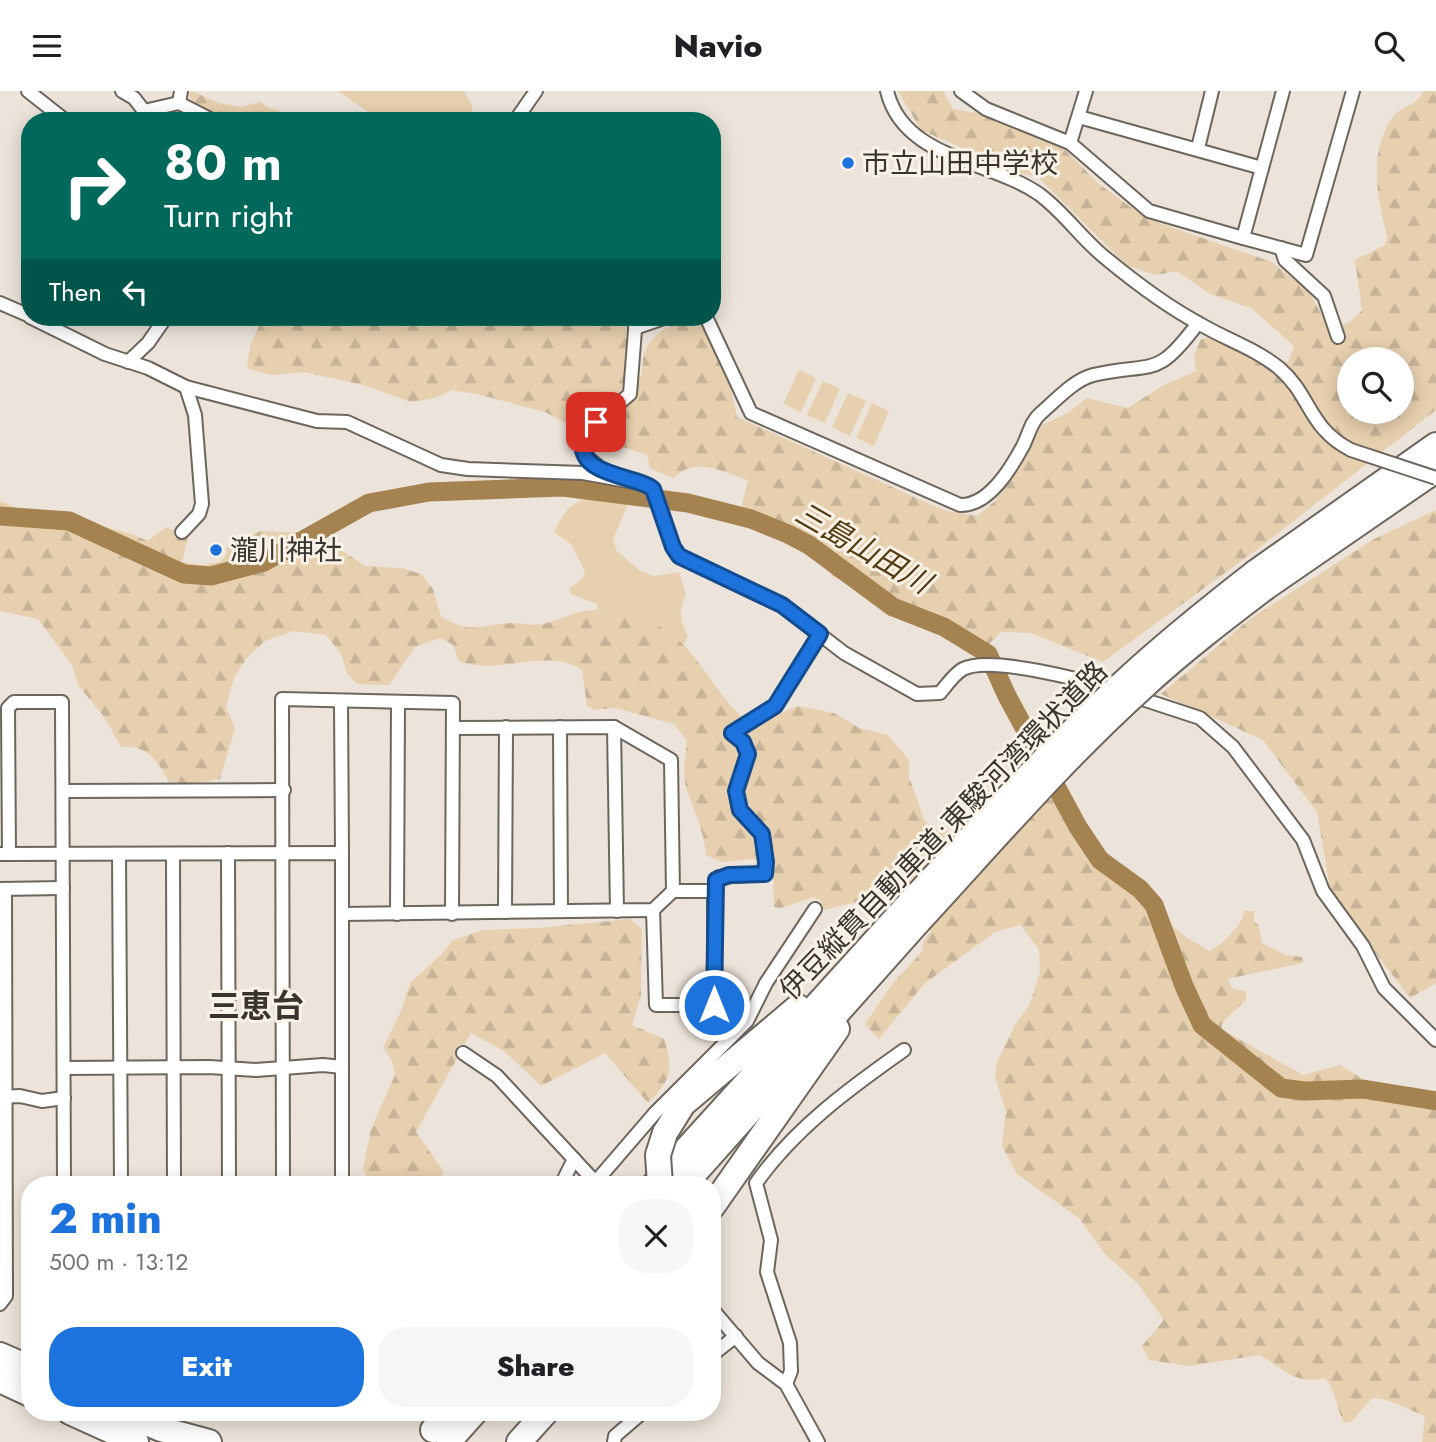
<!DOCTYPE html>
<meta charset="utf-8">
<style>
:root{--surface:#fff;--page:#f6f6f6;--text:#202124;--muted:#757577;--accent:#1d73dd}
body{margin:0;font-family:Jost,"Noto Sans JP",sans-serif;background:var(--page);color:var(--text);height:100vh;display:flex;flex-direction:column;font-size:26px;white-space:nowrap}
*{box-sizing:border-box;margin:0}
p{font-size:23px;color:var(--muted)}
.icon{flex:none;width:38px;height:38px;fill:none;stroke:currentColor;stroke-width:2;stroke-linecap:round;stroke-linejoin:round}
.map{position:relative;flex:1;overflow:hidden}
.side{position:absolute;left:21px;top:1085px;width:700px;height:245px;display:flex;flex-direction:column;background:var(--surface);border-radius:28px;box-shadow:0 4px 18px #0003}
.side>*{flex:none}
.banner{position:absolute;left:21px;top:21px;width:700px;height:214px;border-radius:28px;box-shadow:0 4px 18px #0003;background:#00695c;color:#fff;overflow:hidden}
.buttons{position:absolute;left:1337px;top:256px;display:grid;gap:14px}
.buttons a{display:grid;place-items:center;width:77px;height:77px;border-radius:50%;background:var(--surface);box-shadow:0 4px 18px #0003;font-size:35px}
.pin{position:absolute;display:grid;place-items:center;width:60px;height:60px;color:#fff;margin:-30px;border-radius:14px;box-shadow:0 4px 10px #0006}
.me{position:absolute;width:77px;margin:-38px;rotate:0deg;stroke-linejoin:round;filter:drop-shadow(0 0 5px #0008)}
.turn{display:flex;align-items:center;gap:24px;height:147px;padding:0 28px;font-size:32px}
.turn .icon{width:91px;height:91px;stroke-width:2.5}
.turn b{display:block;font-size:49px;line-height:60px}
.then{display:flex;align-items:center;height:66px;padding:0 28px;background:#0003;gap:14px;font-size:26px}
.round{display:grid;place-items:center;flex:none;width:74px;height:74px;border-radius:28px;background:var(--page)}
.overview{display:flex;align-items:center;justify-content:space-between;height:119px;padding:0 28px}
h1{font-size:42px;font-weight:800;line-height:52px;color:var(--accent)}
.action{display:flex;gap:14px;margin-top:auto;padding:14px 28px}
.action a{flex:1;height:80px;border-radius:28px;background:var(--accent);color:#fff;font-size:28px;font-weight:800;line-height:80px;text-align:center}
.action a+a{background:var(--page);color:var(--text)}
header{display:flex;justify-content:space-between;align-items:center;height:91px;padding:0 28px;background:var(--surface);font-size:32px;font-weight:800}
.map>svg:first-child{display:block}
</style>
<header><svg class="icon" aria-label="menu" viewBox="0 0 24 24"><path d="M4 6h16M4 12h16M4 18h16"/></svg>Navio<svg class="icon" aria-label="search" viewBox="0 0 24 24"><circle cx="10" cy="10" r="6"/><path d="M15 15l6 6"/></svg></header>
<div class="map">
<svg width="1436" height="1351" viewBox="0 0 1436 1351">
<defs>
<pattern id="forest-firs" width="22" height="20" patternUnits="userSpaceOnUse" patternTransform="scale(1.75)"><rect width="22" height="20" fill="#e7d0af"/><path d="M5 1l3.5 6h-7zM16 11l3.5 6h-7z" fill="#c7b397"/></pattern>
</defs>
<rect width="100%" height="100%" fill="#ece4da"/>
<g fill="#e7d0af">
<path d="M 338,0 L 464,0 L 472,14 L 473,30 L 381,30 Z"/>
<path d="M 799,279 L 816,287 L 801,321 L 783,313 Z"/>
<path d="M 823,290 L 840,298 L 825,332 L 807,324 Z"/>
<path d="M 848,302 L 866,310 L 850,345 L 832,336 Z"/>
<path d="M 872,312 L 889,320 L 874,355 L 856,347 Z"/>
<path d="M 594,406 L 628,413 L 613,448 L 616,459 L 639,479 L 654,485 L 679,481 L 686,503 C 679,520 679,528 688,544 L 683,556 L 674,545 L 597,518 L 597,513 L 571,503 L 569,498 L 583,487 L 585,480 L 571,453 L 554,441 C 564,420 571,410 594,406 Z"/>
</g>
<g fill="url(#forest-firs)" fill-rule="evenodd">
<path d="M 192,0 L 219,12 L 242,16 L 260,11 L 269,17 L 311,30 C 275,30 208,39 188,3 Z"/>
<path d="M 898,0 L 943,0 L 953,18 L 982,23 L 1062,56 L 1099,93 L 1147,128 L 1272,171 L 1309,201 L 1324,228 L 1340,235 L 1350,231 L 1362,219 L 1355,169 L 1385,154 L 1387,145 C 1377,105 1368,64 1392,27 C 1401,14 1412,19 1424,0 L 1436,0 L 1436,319 L 1259,457 L 1103,571 L 1031,542 L 1001,541 L 988,554 L 835,487 L 790,441 L 740,422 L 748,389 C 720,381 698,365 673,387 L 650,377 L 647,364 L 593,346 L 545,321 L 476,303 L 452,299 L 435,307 L 411,311 L 363,294 L 304,281 L 271,284 L 247,277 L 250,255 L 263,226 L 627,226 C 625,246 629,263 626,283 L 641,286 C 643,279 642,270 644,263 C 651,242 678,227 698,230 C 718,258 731,292 737,326 L 943,419 L 977,425 L 994,411 L 1012,388 L 1040,335 L 1068,322 L 1087,307 L 1128,317 L 1162,295 L 1196,280 L 1194,266 L 1200,249 L 1208,246 L 1269,278 L 1288,271 L 1294,255 L 1251,217 L 1210,203 L 1177,180 L 1156,184 L 1126,174 L 1038,86 L 1020,82 L 921,39 ZM 1349,268 L 1402,268 L 1402,320 L 1349,320 Z"/>
<path d="M 0,410 L 26,421 L 48,420 L 134,444 L 148,450 L 166,436 L 188,446 L 182,471 L 202,474 L 220,471 L 226,464 L 227,454 L 260,440 L 316,442 L 365,475 L 402,477 L 421,483 L 433,498 L 441,526 C 473,543 476,535 510,532 C 521,532 532,535 543,533 C 565,528 585,514 607,521 L 614,518 C 634,524 657,531 674,545 C 700,567 716,601 741,625 L 774,625 L 798,615 L 834,622 L 859,637 L 888,644 L 909,669 L 909,686 L 924,728 L 933,738 L 959,741 L 1052,708 L 1065,730 L 1129,799 L 1187,847 L 1210,860 C 1223,853 1243,834 1244,820 L 1254,820 L 1254,830 L 1259,835 L 1262,852 L 1286,864 L 1302,866 L 1303,872 L 1227,888 L 1233,898 L 1246,900 L 1246,909 L 1223,931 L 1221,938 L 1303,984 L 1340,974 L 1394,1007 L 1436,1019 L 1436,1351 L 1422,1351 L 1425,1325 C 1408,1319 1389,1306 1372,1307 L 1352,1330 L 1344,1332 C 1336,1317 1336,1299 1325,1287 C 1294,1294 1286,1279 1260,1264 L 1189,1275 L 1149,1269 L 1142,1255 L 1164,1229 L 1138,1193 L 1104,1162 L 1080,1128 L 1017,1083 L 1002,1055 L 1006,1020 L 995,986 L 997,971 L 1015,934 L 1030,913 L 1040,881 L 1039,858 L 1020,834 L 995,841 L 924,893 L 879,948 L 865,933 L 892,893 L 921,862 L 924,849 L 931,840 L 879,809 L 869,808 L 824,819 L 820,809 L 814,806 L 781,817 L 774,816 L 773,781 L 754,768 L 722,771 L 706,764 C 704,740 695,723 687,700 C 682,684 685,667 687,650 L 674,633 L 615,617 L 594,619 L 587,615 L 582,579 C 545,555 499,586 459,570 L 453,554 L 440,547 L 415,556 L 389,594 L 357,593 L 347,582 L 341,563 L 326,544 L 294,540 L 265,550 L 246,568 L 234,587 L 226,616 L 235,637 L 220,688 L 194,693 L 169,691 C 158,670 147,653 121,656 L 105,627 L 78,594 L 72,574 L 38,528 L 0,520 Z"/>
<path d="M 1436,419 L 1436,892 L 1410,907 L 1331,804 L 1317,721 L 1263,649 L 1161,603 L 1250,528 L 1374,448 Z"/>
<path d="M 630,828 L 642,838 L 641,905 L 632,934 L 664,948 C 674,978 671,989 648,1012 L 605,962 L 541,995 L 504,960 L 471,942 L 416,1041 L 444,1081 L 435,1094 L 371,1094 L 363,1078 L 371,1038 L 395,984 L 392,970 L 383,957 L 401,920 L 410,892 L 441,864 L 453,849 L 483,839 L 537,837 Z"/>
</g>
<g fill="none" stroke-linecap="round" stroke-linejoin="round">
<path stroke="#a58351" stroke-width="19" d="M 0,425 L 69,430 L 184,483 L 211,485 L 264,471 L 369,412 L 429,401 L 563,396 L 688,412 L 751,428 L 788,443 L 809,454 L 893,516 L 944,536 L 988,563 L 1007,605 L 1078,736 L 1100,769 L 1140,798 L 1154,814 L 1184,895 L 1202,934 L 1281,997 L 1305,1000 L 1363,998 L 1436,1010"/>
<defs>
<g id="street">
<path d="M 28,0 L 66,30"/>
<path d="M 122,0 L 134,7 L 144,20 L 179,12"/>
<path d="M 181,0 L 179,12 L 214,30"/>
<path d="M 887,0 C 903,68 990,69 1039,103 C 1065,122 1083,150 1108,169 C 1136,192 1168,216 1200,233 C 1225,248 1256,258 1279,277 C 1311,304 1308,337 1351,359"/>
<path d="M 961,0 L 986,18 L 1070,52 L 1149,120 L 1243,147"/>
<path d="M 1283,0 L 1243,147 L 1306,164 L 1353,0"/>
<path d="M 1079,26 L 1262,77"/>
<path d="M 515,30 L 536,0"/>
<path d="M 1070,52 L 1086,0"/>
<path d="M 1198,57 L 1212,0"/>
<path d="M 1281,157 L 1285,169 L 1324,205 L 1338,246"/>
<path d="M 0,212 L 30,225"/>
<path d="M 30,226 L 105,263 L 148,277 L 186,296 L 317,330 L 347,331 L 441,374 L 468,378 L 583,382 L 649,394 L 653,398 L 673,456 L 679,465 L 782,514 L 844,562 L 917,603 L 940,602 C 946,595 955,582 963,578 C 990,564 1086,590 1115,599"/>
<path d="M 706,226 L 751,322 L 960,414 C 989,415 1011,377 1023,355 C 1029,343 1031,330 1041,322 C 1056,309 1074,289 1093,284 C 1154,270 1155,290 1198,232"/>
<path d="M 635,237 L 667,226"/>
<path d="M 128,271 L 148,252 L 166,226"/>
<path d="M 610,385 L 588,367 L 582,355 L 591,336 L 630,303 L 636,226"/>
<path d="M 182,441 L 199,423 L 202,413 L 195,324 L 186,296"/>
<path d="M 1133,605 L 1200,627 L 1233,656 L 1303,749 L 1323,800 L 1363,855 L 1384,897 L 1436,949"/>
<path d="M 341,610 L 342,762"/>
<path d="M 560,636 L 561,820"/>
<path d="M 614,636 L 617,820"/>
<path d="M 64,700 L 284,699"/>
<path d="M 228,762 L 229,1094"/>
<path d="M 0,763 L 342,762 L 342,1094"/>
<path d="M 9,763 L 8,617 L 14,611 L 62,611 L 64,1094"/>
<path d="M 119,763 L 121,1094"/>
<path d="M 173,763 L 174,1094"/>
<path d="M 0,798 L 63,797"/>
<path d="M 714,800 L 719,786 L 765,783 L 766,771 L 762,743 L 739,719 L 736,700 L 748,663 L 743,651 L 731,642 L 775,616 L 820,543"/>
<path d="M 653,819 L 656,914 L 714,914 L 714,800 L 673,800"/>
<path d="M 505,821 L 506,636"/>
<path d="M 342,823 L 653,819 L 673,800 L 671,669 L 614,636 L 453,637"/>
<path d="M 397,823 L 398,611"/>
<path d="M 463,962 L 497,985 L 598,1094"/>
<path d="M 64,977 L 209,976 L 256,979 L 323,974 L 342,976"/>
<path d="M 0,1006 L 20,1005 L 42,1010 L 64,1007"/>
<path d="M 283,1094 L 282,608 L 453,612 L 452,823"/>
<path d="M 561,1094 L 574,1068"/>
<path d="M 593,1094 L 655,1022 L 747,930 L 766,892 L 815,818"/>
<path d="M 0,1213 L 6,1205 L 5,798"/>
<path d="M 712,1218 L 758,1272 L 786,1293 L 818,1351"/>
<path d="M 712,1264 L 736,1245"/>
<path d="M 786,1293 L 791,1280 L 790,1252 L 767,1181 L 771,1149 L 756,1092 C 795,1037 850,997 904,959"/>
<path d="M 614,1351 L 615,1345 L 643,1321"/>
</g>
<g id="highway">
<path d="M 1256,481 L 1436,354"/>
<path d="M 1266,496 L 1436,379"/>
<path d="M 665,1042 L 683,1013 L 798,916"/>
<path d="M 654,1094 L 904,818"/>
<path d="M 684,1094 L 919,830"/>
<path d="M 712,1116 L 837,938"/>
<path d="M 0,1264 L 30,1277"/>
<path d="M 0,1289 L 30,1303"/>
<path d="M 70,1321 L 136,1351"/>
<path d="M 121,1321 L 161,1338 L 209,1351"/>
<path d="M 433,1339 L 449,1321"/>
<path d="M 449,1350 L 475,1321"/>
<path d="M 519,1351 L 546,1321"/>
</g>
</defs>
<use href="#street" stroke="#6d665d" stroke-width="16"/>
<use href="#highway" stroke="#6d665d" stroke-width="28"/>
<use href="#street" stroke="#fff" stroke-width="12"/>
<use href="#highway" stroke="#fff" stroke-width="24"/>
<defs>
<path id="street-bridge" d="M 1351,359 L 1436,387"/>
<g id="highway-bridge">
<path d="M 904,818 C 976,741 1046,662 1124,591 C 1166,552 1211,516 1256,481"/>
<path d="M 919,830 C 992,751 1063,668 1143,596 C 1182,560 1224,528 1266,496"/>
<path d="M 660,1094 L 658,1064 L 665,1042"/>
</g>
</defs>
<use href="#street-bridge" stroke="#6d665d" stroke-width="16" stroke-linecap="butt"/>
<use href="#highway-bridge" stroke="#6d665d" stroke-width="28" stroke-linecap="butt"/>
<use href="#street-bridge" stroke="#fff" stroke-width="12"/>
<use href="#highway-bridge" stroke="#fff" stroke-width="24"/>
</g>
<g fill="none" stroke-linecap="round" stroke-linejoin="round">
<defs>
<path id="route" d="M 596,331 L 583,349 C 577,386 637,384 653,398 L 673,456 L 679,465 L 782,514 L 820,543 L 775,615 L 732,642 L 743,651 L 748,663 L 736,700 L 740,719 L 762,743 L 766,771 L 765,783 L 729,784 L 716,789 L 714,914"/>
</defs>
<use href="#route" stroke="#134b90" stroke-width="18"/>
<use href="#route" stroke="#1d73dd" stroke-width="12"/>
</g>
<g fill="#1d73dd" stroke="#f9f2e7" stroke-width="2.5">
<circle cx="848" cy="72" r="7"/>
<circle cx="216" cy="459" r="7"/>
</g>
<g text-anchor="middle" stroke-width="6" stroke-linejoin="round" paint-order="stroke">
<g font-size="28" fill="#383531" stroke="#f9f2e7" text-anchor="start">
<text x="862" y="82">市立山田中学校</text>
<text x="230" y="469">瀧川神社</text>
</g>
<g font-size="28" fill="#383531" stroke="#f9f2e7">
<text transform="translate(943 739) rotate(-46)" y="10">伊豆縦貫自動車道;東駿河湾環状道路</text>
</g>
<g font-size="30" font-style="italic" fill="#543b12" stroke="#f9f2e7">
<text transform="translate(863 457) rotate(30)" y="10">三島山田川</text>
</g>
<g font-size="32" font-weight="bold" fill="#383531" stroke="#f9f2e7">
<text x="256" y="926">三恵台</text>
</g>
</g>
</svg>
<div class="buttons">
<a><svg class="icon" aria-label="search" viewBox="0 0 24 24"><circle cx="10" cy="10" r="6"/><path d="M15 15l6 6"/></svg></a>
</div>
<div class="pin" style="left:596px;top:331px;background:#d93025"><svg class="icon" aria-label="arrive" viewBox="0 0 24 24"><path d="M6 21V4h12l-3 4 3 4H6"/></svg></div>
<svg class="me" style="left:714px;top:914px" viewBox="-20 -20 40 40"><circle r="17" fill="#1d73dd" stroke="#fff" stroke-width="3"/><path d="M0-11L8 9 0 5-8 9z" fill="#fff"/></svg>
<div class="banner">
<div class="turn"><svg class="icon" aria-label="right" viewBox="0 0 24 24"><path d="M7 20v-9h11M14 6l5 5-5 5"/></svg><div><b>80 m</b>Turn right</div></div>
<div class="then">Then<svg class="icon" aria-label="left" viewBox="0 0 24 24"><path d="M17 20v-9H6M10 6l-5 5 5 5"/></svg></div>
</div>
<section class="side">
<div class="overview"><div><h1>2 min</h1><p>500 m · 13:12</p></div><a class="round"><svg class="icon" aria-label="close" viewBox="0 0 24 24"><path d="M6 6l12 12M18 6L6 18"/></svg></a></div>
<div class="action"><a>Exit</a><a>Share</a></div>
</section>
</div>
